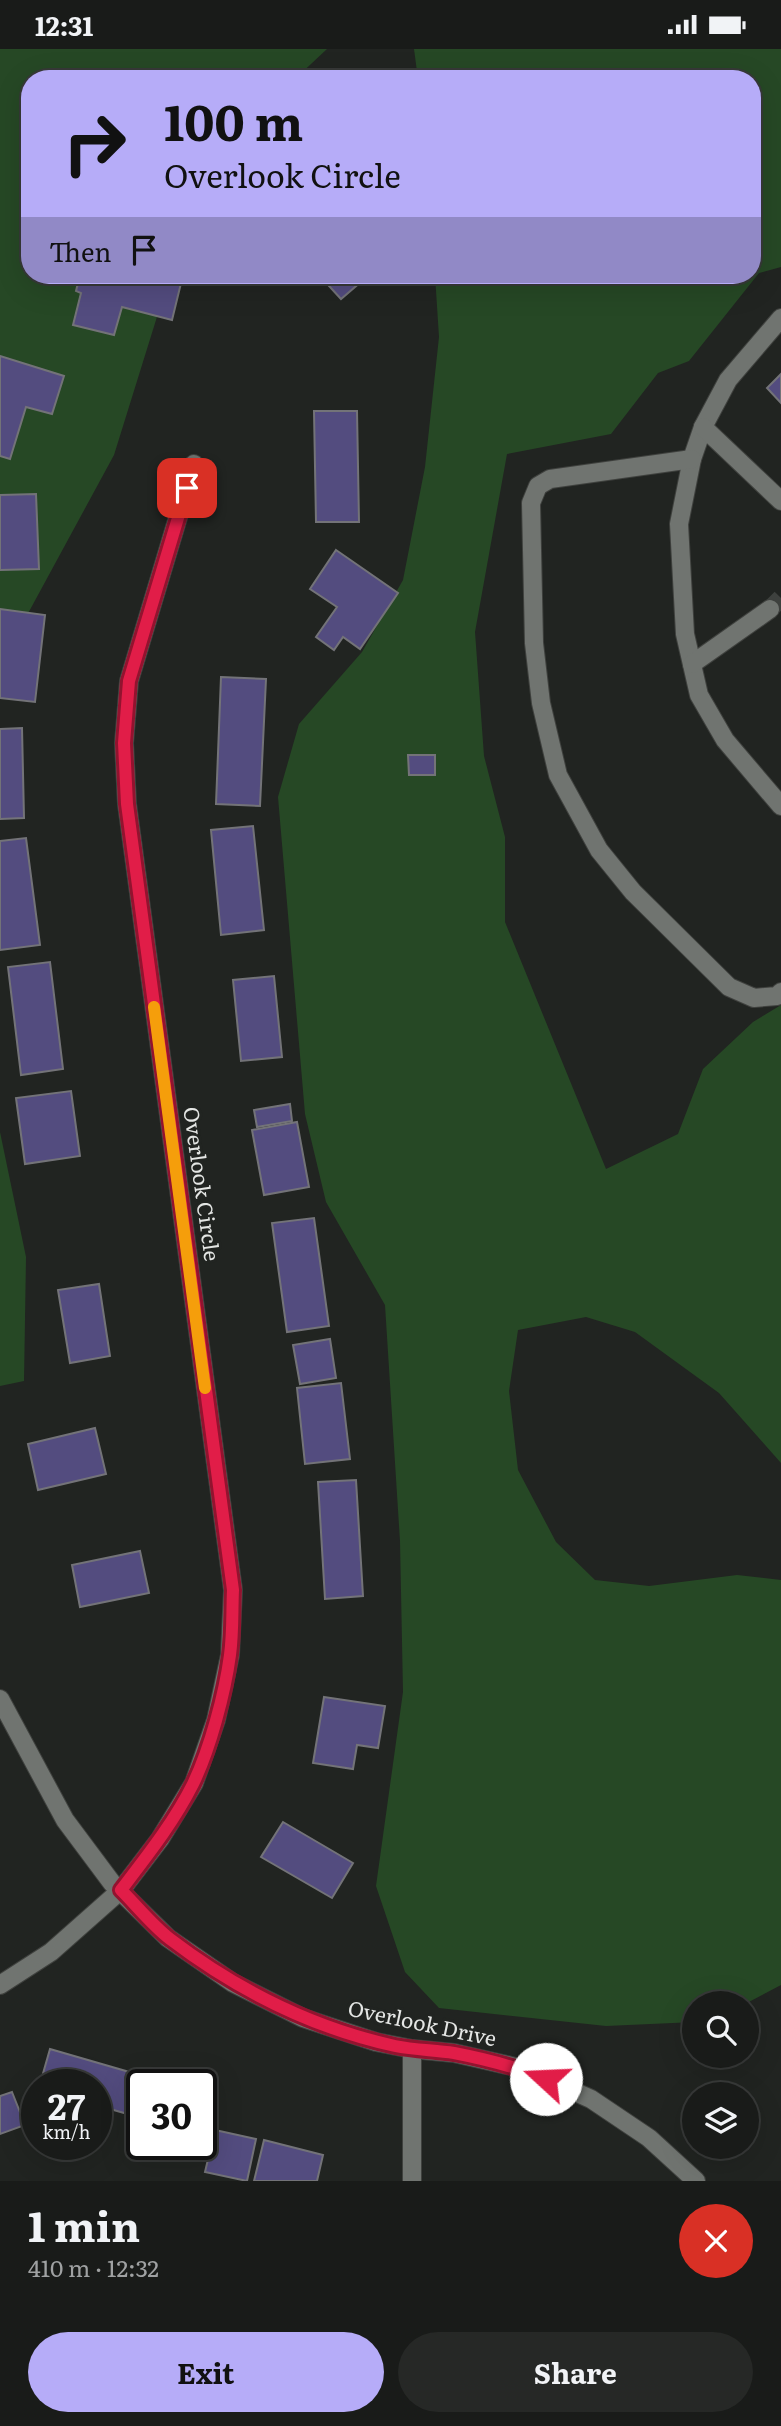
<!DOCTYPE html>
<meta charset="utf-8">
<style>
:root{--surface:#191b19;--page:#262826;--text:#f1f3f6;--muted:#9fa1a2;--line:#373938;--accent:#b6acf8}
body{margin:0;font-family:Literata,serif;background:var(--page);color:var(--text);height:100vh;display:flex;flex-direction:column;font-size:26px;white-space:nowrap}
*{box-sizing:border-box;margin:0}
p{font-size:23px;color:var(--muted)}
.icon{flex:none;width:38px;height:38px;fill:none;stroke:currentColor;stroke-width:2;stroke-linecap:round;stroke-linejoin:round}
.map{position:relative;height:2132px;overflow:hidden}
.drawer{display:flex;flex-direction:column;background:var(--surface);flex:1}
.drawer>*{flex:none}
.banner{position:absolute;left:21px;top:21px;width:740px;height:214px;border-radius:28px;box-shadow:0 7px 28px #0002,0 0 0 2px var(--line);background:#b6acf8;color:#111;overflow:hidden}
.tools{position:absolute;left:682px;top:1942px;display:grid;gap:14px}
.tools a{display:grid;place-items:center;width:77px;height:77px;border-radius:50%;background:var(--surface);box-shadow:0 7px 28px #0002,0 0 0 2px var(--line);font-size:35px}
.speed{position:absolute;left:21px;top:2020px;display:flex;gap:14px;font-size:35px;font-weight:700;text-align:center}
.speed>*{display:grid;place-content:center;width:91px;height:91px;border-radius:50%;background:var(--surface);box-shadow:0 7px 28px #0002,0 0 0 2px var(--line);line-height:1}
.speed small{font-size:18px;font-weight:400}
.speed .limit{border:4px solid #111;border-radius:10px;background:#fff;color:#111}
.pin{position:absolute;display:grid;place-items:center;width:60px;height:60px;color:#fff;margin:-30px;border-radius:14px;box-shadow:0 4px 10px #0006}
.me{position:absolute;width:77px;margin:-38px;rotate:290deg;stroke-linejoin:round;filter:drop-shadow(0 0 5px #0008)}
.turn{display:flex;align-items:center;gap:24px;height:147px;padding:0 28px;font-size:32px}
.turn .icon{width:91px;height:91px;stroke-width:2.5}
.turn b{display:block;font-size:49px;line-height:60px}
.then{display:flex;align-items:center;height:66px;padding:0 28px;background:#0003;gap:14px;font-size:26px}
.round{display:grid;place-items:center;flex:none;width:74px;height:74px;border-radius:37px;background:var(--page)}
.summary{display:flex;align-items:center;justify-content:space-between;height:119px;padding:0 28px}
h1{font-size:42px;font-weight:700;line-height:52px}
.button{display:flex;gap:14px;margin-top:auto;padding:14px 28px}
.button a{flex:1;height:80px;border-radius:42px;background:var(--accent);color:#111;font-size:28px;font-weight:700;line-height:80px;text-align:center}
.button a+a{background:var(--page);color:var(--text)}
.status{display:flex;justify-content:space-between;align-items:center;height:49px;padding:0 35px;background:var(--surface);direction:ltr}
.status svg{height:19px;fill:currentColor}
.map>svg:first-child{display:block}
</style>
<div class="status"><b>12:31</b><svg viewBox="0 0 49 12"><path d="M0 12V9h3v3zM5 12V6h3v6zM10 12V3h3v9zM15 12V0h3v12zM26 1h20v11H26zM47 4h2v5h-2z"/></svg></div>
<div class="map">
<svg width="781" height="2132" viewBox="0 0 781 2132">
<rect width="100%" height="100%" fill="#212421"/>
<g fill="#264825">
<path d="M 0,0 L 327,0 L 295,30 L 30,30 L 30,226 L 170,226 L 114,406 L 0,616 Z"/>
<path d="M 414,0 L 781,0 L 781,218 L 759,224 L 689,312 L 658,324 L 611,385 L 507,405 L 475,583 L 484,707 L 505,788 L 505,873 L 606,1120 L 678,1085 L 703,1020 L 753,973 L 781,956 L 781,1414 L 719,1344 L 635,1283 L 586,1268 L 518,1281 L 509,1342 L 518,1421 L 556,1493 L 595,1531 L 649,1537 L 737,1526 L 781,1531 L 781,1936 L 745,1955 L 695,1955 L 695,1973 L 606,1977 L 439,1959 L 405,1923 L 376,1837 L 403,1643 L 400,1492 L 385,1256 L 326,1153 L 305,1065 L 278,748 L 299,675 L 362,603 L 403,531 L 425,418 L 439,288 L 435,226 L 752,226 L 752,30 L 418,30 Z"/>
<path d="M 0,1083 L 26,1208 L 24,1332 L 0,1337 Z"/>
</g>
<g fill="#534c7f" stroke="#737378" stroke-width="2">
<path d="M 80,226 L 183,226 L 172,271 L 122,258 L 114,286 L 73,276 L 81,244 L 76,242 Z"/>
<path d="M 319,226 L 369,226 L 341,250 Z"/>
<path d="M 0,307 L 64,327 L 52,365 L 26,358 L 10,410 L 0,407 Z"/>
<path d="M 781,325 L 781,354 L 767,339 Z"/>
<path d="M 314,362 L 357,362 L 359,473 L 316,473 Z"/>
<path d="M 36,445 L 39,520 L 0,521 L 0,446 Z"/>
<path d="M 336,501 L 398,544 L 360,600 L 343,588 L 334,601 L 316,588 L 337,558 L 310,540 Z"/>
<path d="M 0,560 L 45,566 L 35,653 L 0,649 Z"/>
<path d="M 221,628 L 266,630 L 260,757 L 216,755 Z"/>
<path d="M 22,679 L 24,769 L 0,770 L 0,680 Z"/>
<path d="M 408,706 L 435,706 L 435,726 L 409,726 Z"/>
<path d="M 253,777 L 264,881 L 221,886 L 211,781 Z"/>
<path d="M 26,789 L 40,896 L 0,901 L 0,792 Z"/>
<path d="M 50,913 L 63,1020 L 21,1026 L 8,918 Z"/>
<path d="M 274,927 L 282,1008 L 241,1012 L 233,931 Z"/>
<path d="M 71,1042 L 80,1107 L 25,1115 L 16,1049 Z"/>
<path d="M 290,1055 L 292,1072 L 257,1078 L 254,1061 Z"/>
<path d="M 297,1073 L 309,1138 L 264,1146 L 252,1081 Z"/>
<path d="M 314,1169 L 329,1277 L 287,1283 L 272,1174 Z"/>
<path d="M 99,1235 L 110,1307 L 70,1314 L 58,1241 Z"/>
<path d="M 330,1290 L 336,1329 L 300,1335 L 293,1296 Z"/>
<path d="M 341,1334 L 350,1410 L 305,1415 L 297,1339 Z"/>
<path d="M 95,1379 L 106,1425 L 38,1441 L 28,1395 Z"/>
<path d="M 356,1431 L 363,1547 L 325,1550 L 318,1433 Z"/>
<path d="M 140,1502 L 149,1544 L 80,1558 L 72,1516 Z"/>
<path d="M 324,1648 L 385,1657 L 378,1699 L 357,1696 L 353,1720 L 313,1714 Z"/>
<path d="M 283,1773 L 353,1814 L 332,1849 L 261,1808 Z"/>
<path d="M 50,2000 L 150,2029 L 148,2035 L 142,2035 L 142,2057 L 138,2068 L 96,2056 L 96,2035 L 40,2035 Z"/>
<path d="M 12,2043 L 25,2076 L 0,2085 L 0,2047 Z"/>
<path d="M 215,2081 L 256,2090 L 247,2132 L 205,2123 Z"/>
<path d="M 264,2091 L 323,2106 L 317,2132 L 254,2132 Z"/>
</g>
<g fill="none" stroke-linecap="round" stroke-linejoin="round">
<path stroke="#3e413e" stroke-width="18" stroke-dasharray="18 9" stroke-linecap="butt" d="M 770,560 L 781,549"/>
<defs>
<g id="minor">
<path d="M 781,269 L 728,331 L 703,378 L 692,410 L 679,475 L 685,585 L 699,646 L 725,691 L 781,757"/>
<path d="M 703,378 L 781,452"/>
<path d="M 692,410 L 550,430 L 538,437 L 531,454 L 534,594 L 541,654 L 558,726 L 599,801 L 633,843 L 729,938 L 754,949 L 777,947 L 781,943"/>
<path d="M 692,615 L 770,560"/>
<path d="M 0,1650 L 65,1771 L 112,1834 L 168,1889 L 233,1934 L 303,1969 L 376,1993 L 412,2000 L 454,2004 L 524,2020 L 591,2050 L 649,2089 L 696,2132"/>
<path d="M 0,1936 L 51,1903 L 121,1841 L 160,1790 L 194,1734 L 216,1671 L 230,1606 L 233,1541 L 127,755 L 124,694 L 129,632 L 194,415"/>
<path d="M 412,2132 L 412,2000"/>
</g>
</defs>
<use href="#minor" stroke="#3f413e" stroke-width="20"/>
<use href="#minor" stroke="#707470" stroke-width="18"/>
</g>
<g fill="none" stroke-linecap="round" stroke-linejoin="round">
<defs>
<path id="route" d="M 187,439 L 129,632 L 124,694 L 127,755 L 233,1541 C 232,1562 233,1584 230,1606 C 225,1644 210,1700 193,1735 C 174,1773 147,1807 121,1841 C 137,1857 152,1876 170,1890 C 237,1941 313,1979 395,1997 C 415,2001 434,2001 454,2004 C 485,2010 517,2018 546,2030"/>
</defs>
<use href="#route" stroke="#92132f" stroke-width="18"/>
<use href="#route" stroke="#e11d48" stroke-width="12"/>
<path stroke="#f59e0b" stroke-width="12" d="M 154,958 L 205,1339"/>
</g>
<g text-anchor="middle" stroke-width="6" stroke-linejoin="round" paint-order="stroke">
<g font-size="21" fill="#e4e6e4" stroke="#212421">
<text transform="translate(201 1135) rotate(82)" y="7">Overlook Circle</text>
<text transform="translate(422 1975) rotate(12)" y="7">Overlook Drive</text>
</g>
</g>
</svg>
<div class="tools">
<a><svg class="icon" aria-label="search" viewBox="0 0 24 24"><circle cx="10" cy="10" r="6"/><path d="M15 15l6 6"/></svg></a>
<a><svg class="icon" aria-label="layers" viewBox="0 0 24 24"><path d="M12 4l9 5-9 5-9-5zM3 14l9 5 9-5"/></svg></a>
</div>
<div class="speed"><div>27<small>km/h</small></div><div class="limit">30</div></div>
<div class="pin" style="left:187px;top:439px;background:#d93025"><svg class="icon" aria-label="arrive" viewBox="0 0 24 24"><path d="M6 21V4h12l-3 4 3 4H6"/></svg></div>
<svg class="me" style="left:546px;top:2030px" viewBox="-20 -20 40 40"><circle r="19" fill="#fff"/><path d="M0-13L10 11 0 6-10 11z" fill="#e11d48"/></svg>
<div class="banner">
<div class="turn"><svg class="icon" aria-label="right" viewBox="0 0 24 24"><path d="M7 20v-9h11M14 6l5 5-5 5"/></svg><div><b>100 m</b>Overlook Circle</div></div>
<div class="then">Then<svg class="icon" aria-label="arrive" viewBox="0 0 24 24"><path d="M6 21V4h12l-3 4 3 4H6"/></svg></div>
</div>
</div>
<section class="drawer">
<div class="summary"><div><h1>1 min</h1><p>410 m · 12:32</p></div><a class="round" style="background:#d93025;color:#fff"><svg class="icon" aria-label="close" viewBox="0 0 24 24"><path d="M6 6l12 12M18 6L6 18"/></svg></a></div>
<div class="button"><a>Exit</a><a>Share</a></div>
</section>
